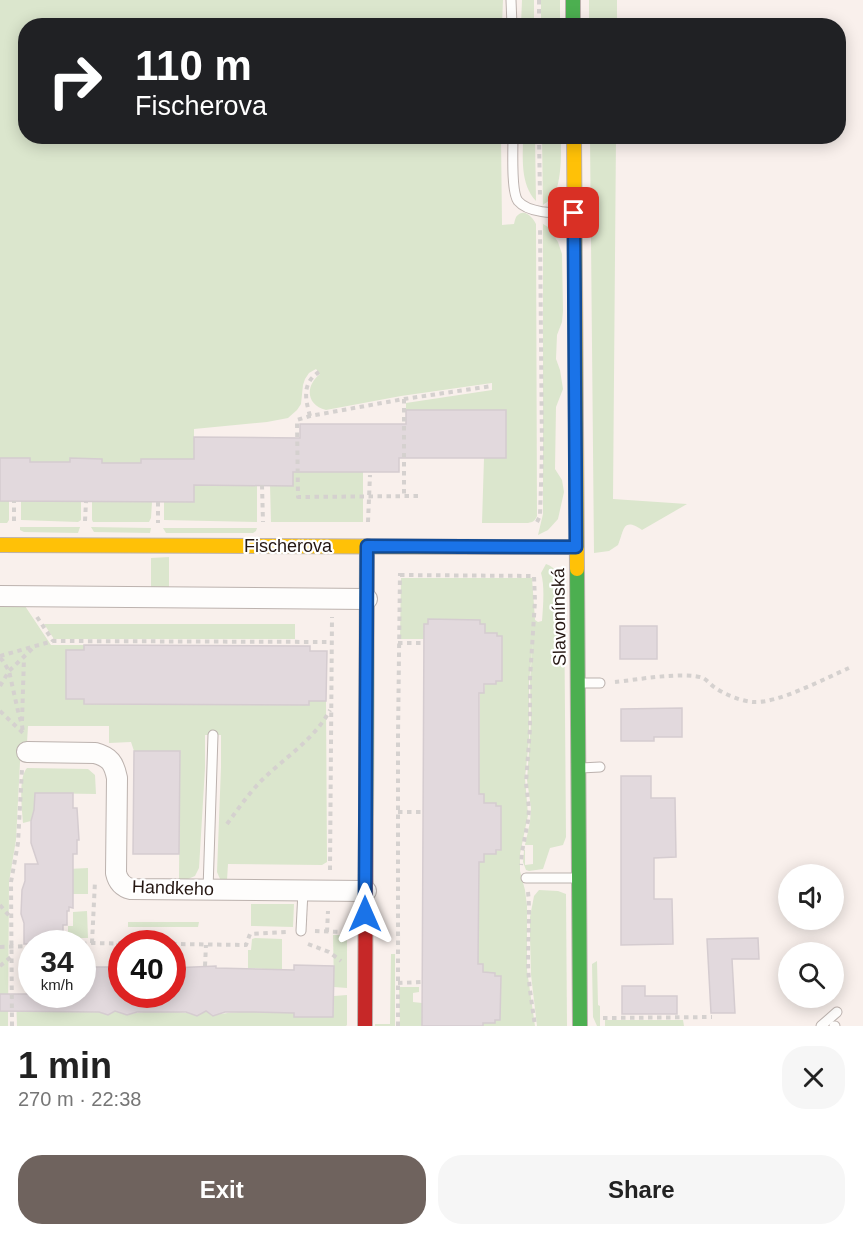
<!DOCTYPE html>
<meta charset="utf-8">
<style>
:root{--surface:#fff;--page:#f6f6f6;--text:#222;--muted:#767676;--accent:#6f635e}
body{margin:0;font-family:Helvetica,sans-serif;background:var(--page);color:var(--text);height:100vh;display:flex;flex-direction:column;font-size:22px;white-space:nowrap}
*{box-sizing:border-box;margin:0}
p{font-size:20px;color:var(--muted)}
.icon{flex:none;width:33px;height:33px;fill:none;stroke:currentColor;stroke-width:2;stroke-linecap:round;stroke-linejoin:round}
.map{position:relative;height:1026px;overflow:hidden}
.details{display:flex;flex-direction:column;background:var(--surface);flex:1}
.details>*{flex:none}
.banner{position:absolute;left:18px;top:18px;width:828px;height:126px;border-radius:24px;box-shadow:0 3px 15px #0003;background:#202124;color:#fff;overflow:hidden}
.controls{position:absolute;left:778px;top:864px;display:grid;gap:12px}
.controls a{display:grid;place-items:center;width:66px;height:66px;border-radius:50%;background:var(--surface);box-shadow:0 3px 15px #0003;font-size:30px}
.speed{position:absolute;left:18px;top:930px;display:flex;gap:12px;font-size:30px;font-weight:700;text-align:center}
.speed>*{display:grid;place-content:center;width:78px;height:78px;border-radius:50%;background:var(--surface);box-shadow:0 3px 15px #0003;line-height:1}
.speed small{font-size:15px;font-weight:400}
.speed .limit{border:9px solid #d22;background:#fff;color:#111}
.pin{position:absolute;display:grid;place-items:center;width:51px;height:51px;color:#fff;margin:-26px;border-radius:12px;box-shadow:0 3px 9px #0006}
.me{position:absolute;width:66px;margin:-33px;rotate:0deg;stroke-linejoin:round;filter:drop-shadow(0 0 4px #0008)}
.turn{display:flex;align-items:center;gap:21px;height:126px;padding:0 18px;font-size:27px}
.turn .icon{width:78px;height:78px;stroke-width:2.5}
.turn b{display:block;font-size:42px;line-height:51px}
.round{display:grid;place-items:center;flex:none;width:63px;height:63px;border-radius:24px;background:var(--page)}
.summary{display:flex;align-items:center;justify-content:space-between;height:102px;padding:0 18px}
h1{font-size:36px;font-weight:700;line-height:45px}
.button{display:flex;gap:12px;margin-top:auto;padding:12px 18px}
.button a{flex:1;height:69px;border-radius:24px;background:var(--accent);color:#fff;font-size:24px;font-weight:700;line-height:69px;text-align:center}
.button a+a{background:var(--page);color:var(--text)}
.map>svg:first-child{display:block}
</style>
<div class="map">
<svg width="863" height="1026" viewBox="0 0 863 1026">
<rect width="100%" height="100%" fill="#f9f0ec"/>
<g fill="#dbe6cd">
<path d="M 0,0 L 503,0 L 502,25 L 26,26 L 26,136 L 501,137 L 502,225 L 514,224 C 515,221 515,217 518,215 C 525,208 534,219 536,224 L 537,516 C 535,521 533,522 528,523 L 482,523 L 484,458 L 506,458 L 506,410 L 406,410 L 406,403 L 492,390 L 492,383 L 401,396 L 326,410 C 306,405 305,386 320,374 L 316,369 L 309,373 L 305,379 L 303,385 L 301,404 L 297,410 L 288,418 L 267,422 L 194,429 L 194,463 L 173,459 L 142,459 L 141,463 L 102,463 L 102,459 L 70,458 L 70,462 L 30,462 L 30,458 L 0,458 Z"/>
<path d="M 522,0 L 534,0 L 534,25 L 521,25 Z"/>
<rect x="541" y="0" width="19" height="25"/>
<rect x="589" y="0" width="28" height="25"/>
<path d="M 523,137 L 535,137 L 536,201 C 520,184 523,158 523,137 Z"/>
<path d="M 542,137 L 561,137 C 561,153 562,180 554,195 C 552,199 547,202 543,205 Z"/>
<path d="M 590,137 L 616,137 L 613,499 L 687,504 L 642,530 C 622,516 624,532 618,545 L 609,551 L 594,553 Z"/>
<path d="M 543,224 L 548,227 L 558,242 L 562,254 L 563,311 L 562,322 L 557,335 L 556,359 L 560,370 L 563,389 L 556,407 L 555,469 L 562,480 L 564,492 L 558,519 L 548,530 L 538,535 L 543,514 Z"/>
<path d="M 293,468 L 363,472 L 363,522 L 271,522 L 270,485 L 293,486 Z"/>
<path d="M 194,485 L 257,486 L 257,522 L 164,520 L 164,502 L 194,502 Z"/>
<path d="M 0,501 L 9,501 L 9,520 L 7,523 L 0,523 Z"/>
<path d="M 21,501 L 81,502 L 81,520 L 78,522 L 21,520 Z"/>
<path d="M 92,502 L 152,502 L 151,518 L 149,522 L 93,522 L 92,520 Z"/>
<path d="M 20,527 L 80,527 L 78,533 L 24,532 L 20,530 Z"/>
<path d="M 91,527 L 151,528 L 150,533 L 94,532 Z"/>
<path d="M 163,528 L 257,528 L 256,531 L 253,533 L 166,533 Z"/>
<path d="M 169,557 L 169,588 L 151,588 L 151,558 Z"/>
<path d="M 546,564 C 556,567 561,578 564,588 L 566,837 L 563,845 L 550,848 L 543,869 L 529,871 L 526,870 L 523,862 L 524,850 L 525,850 L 525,865 L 533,864 L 533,845 L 525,845 L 530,822 L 531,808 L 527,780 L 531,722 L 530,680 L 533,642 L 529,682 L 529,740 L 525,778 L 528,815 L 520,854 L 520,871 L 525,890 L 527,906 L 527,970 L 535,1026 L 483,1026 L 483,1023 L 494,1023 L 495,1020 L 500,1019 L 500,1003 L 495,973 L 483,972 L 483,964 L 478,964 L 479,862 L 484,862 L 484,854 L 501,850 L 501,834 L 500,833 L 501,807 L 496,806 L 496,803 L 484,803 L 484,794 L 479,794 L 480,693 L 484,693 L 485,684 L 496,684 L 497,636 L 485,633 L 485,624 L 480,624 L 480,620 L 429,619 L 428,624 L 424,624 L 424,639 L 400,639 L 401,578 L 532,578 L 535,620 L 538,622 L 542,621 C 543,607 545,586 541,573 Z"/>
<path d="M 0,606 L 25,606 L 51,645 L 84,645 L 84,650 L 66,650 L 66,698 L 84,699 L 84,704 L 309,705 L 309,701 L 326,701 L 327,862 L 322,865 L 228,864 L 227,880 L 220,879 L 217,872 L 221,767 L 221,735 L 205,735 L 205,768 L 199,868 L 195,876 L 188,879 L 179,879 L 180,751 L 134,751 L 131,742 L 109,743 L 109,726 L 28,726 L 27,743 L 21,743 L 16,840 L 9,882 L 8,1026 L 0,1026 Z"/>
<path d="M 44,624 L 295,624 L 295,639 L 54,639 Z"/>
<path d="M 27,768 L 88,769 L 95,775 L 96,794 L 35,793 L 34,810 L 31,821 L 23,823 C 22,809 18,778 27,768 Z"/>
<path d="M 88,868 L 88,894 L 73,894 L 68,869 Z"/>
<path d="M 539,890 L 558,891 L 566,894 L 567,1026 L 537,1026 L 531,975 L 530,936 L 530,917 L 534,896 Z"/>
<path d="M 251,904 L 294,904 L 293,927 L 251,926 Z"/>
<path d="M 87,911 L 88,938 L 68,938 L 68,926 L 73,926 L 73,912 Z"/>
<path d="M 128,922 L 199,922 L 198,927 L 128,927 Z"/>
<path d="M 333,935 L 347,935 L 347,988 L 334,987 Z"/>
<path d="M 255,938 L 282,939 L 282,970 L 248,968 L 248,950 L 251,950 L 252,939 Z"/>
<path d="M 391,954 L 395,954 L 395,1026 L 375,1026 L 375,1024 L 390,1024 Z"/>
<path d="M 597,961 L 598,1005 L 600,1006 L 600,1026 L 597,1026 L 593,1017 L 592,964 Z"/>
<path d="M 399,987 L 419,987 L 419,992 L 413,993 L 413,1002 L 422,1003 L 422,1026 L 400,1026 Z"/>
<path d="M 347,995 L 347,1025 L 346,1026 L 17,1026 L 16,996 L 24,1011 L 99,1012 L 108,1015 L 114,1012 L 122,1012 L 127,1015 C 145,1010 179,1010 197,1015 L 202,1010 L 210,1010 L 210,1014 L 213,1016 C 236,1009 269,1013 294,1013 L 294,1017 L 333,1017 L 334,996 Z"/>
<path d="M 605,1020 L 683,1020 L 684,1026 L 605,1026 Z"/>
</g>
<g fill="#e2d9dd" stroke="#d5ccd0" stroke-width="1.5">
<path d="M 406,410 L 506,410 L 506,458 L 399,458 L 399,472 L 293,472 L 293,486 L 194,485 L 194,502 L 0,501 L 0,458 L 30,458 L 30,462 L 70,462 L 70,458 L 102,459 L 102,463 L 141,463 L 141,459 L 194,459 L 194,437 L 300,438 L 300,424 L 406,424 Z"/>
<path d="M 428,619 L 480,620 L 480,624 L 485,624 L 485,633 L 497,633 L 497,636 L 502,636 L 502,681 L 496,681 L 496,684 L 484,684 L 484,693 L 479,693 L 479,794 L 484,794 L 484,803 L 496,803 L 496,806 L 501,806 L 501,850 L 496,850 L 496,854 L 484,854 L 484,862 L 479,862 L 478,964 L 483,964 L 483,972 L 495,973 L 495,976 L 501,976 L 500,1020 L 495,1020 L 495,1023 L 483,1023 L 483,1026 L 422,1026 L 424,624 L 428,624 Z"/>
<rect x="620" y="626" width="37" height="33"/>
<path d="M 84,645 L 310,646 L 310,651 L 327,651 L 326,701 L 309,701 L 309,705 L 84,704 L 84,699 L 66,699 L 66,650 L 84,650 Z"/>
<path d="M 682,708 L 682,737 L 654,737 L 654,741 L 621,741 L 621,709 Z"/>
<path d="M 134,751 L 180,751 L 179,854 L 133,854 Z"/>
<path d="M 621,776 L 651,776 L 651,798 L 675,798 L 676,857 L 654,858 L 654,899 L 672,899 L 673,944 L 621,945 Z"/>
<path d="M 35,793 L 73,793 L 73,808 L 77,808 L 79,840 L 77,840 L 77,854 L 73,854 L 73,908 L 69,907 L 69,911 L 67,911 L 67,925 L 63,925 L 63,944 L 24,944 L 24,923 L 21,914 L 22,890 L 25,881 L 25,864 L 38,864 L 31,843 L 31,821 L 34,810 Z"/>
<path d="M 758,938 L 759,959 L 732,959 L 735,1013 L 711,1013 L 707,939 Z"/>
<path d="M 294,965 L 334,966 L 333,1017 L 294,1017 L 294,1013 L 251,1012 L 225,1012 L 213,1016 L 206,1011 L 197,1016 L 186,1012 L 137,1012 L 127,1015 L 115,1011 L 108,1015 L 99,1012 L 0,1011 L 0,994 L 82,994 L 82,967 L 122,967 L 122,994 L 172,994 L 172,968 L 216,966 L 216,968 L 294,970 Z"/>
<path d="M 622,986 L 645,986 L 645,996 L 677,996 L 677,1014 L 622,1014 Z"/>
</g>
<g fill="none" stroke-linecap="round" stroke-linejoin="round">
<defs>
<g id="lane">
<path d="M 511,0 L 512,26"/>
<path d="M 513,136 C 513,150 511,192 518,201 C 529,214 557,213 572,213"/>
<path d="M 580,683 L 600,683"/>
<path d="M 581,768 L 600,767"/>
<path d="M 526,878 L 576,878"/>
<path d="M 208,890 L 213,735"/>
<path d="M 301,931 L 303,891"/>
<path d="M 821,1026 L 837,1012"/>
<path d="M 834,1026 L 835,1026"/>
</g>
<g id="street">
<path d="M 0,596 L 367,599"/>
<path d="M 27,752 L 95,753 C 110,757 114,763 117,778 L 116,873 C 118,882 123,887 131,889 L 366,891"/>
</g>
<g id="fast">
<path d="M 573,0 L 573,26"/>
<path d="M 577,569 L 580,1026"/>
<path d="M 366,820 L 367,546"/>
</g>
<g id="slow">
<path d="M 574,136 L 577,569"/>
<path d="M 0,545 L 498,547"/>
</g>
<g id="jam">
<path d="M 498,547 L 576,547"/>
<path d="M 365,1026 L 366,820"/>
</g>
</defs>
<use href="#lane" stroke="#bcb2ae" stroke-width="11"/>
<use href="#street" stroke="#bcb2ae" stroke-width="22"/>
<use href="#fast" stroke="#bcb2ae" stroke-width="16"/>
<use href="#slow" stroke="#bcb2ae" stroke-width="16"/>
<use href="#jam" stroke="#bcb2ae" stroke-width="16"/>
<g stroke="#d5d1cf" stroke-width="4" stroke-dasharray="4.5 4.5" stroke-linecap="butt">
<path d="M 539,0 L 539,26"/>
<path d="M 539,136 L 540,197"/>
<path d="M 404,399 L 404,496"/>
<path d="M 310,416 C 305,398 302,383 319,372"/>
<path d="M 262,485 L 263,522"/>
<path d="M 418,496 L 298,497 L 297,420 L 310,416 L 404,399 L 492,386"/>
<path d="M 158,502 L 158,523"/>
<path d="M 14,521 L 14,501"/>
<path d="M 85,521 L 86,502"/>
<path d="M 368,522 L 370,475"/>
<path d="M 537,522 L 540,516 L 542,453 L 540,227"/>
<path d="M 400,575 L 534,576 L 535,601 L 530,678 L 530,728 L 526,783 L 529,809 L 528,821 L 522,852 L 521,865"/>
<path d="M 37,617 L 53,641"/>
<path d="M 398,643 L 423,643"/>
<path d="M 0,656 L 53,641 L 331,642"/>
<path d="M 0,658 L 3,661 L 9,671 L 18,711 L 22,725 L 23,733"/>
<path d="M 615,682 C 635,680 685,671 703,678 C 707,680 710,684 714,687 C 724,694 740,701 753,702 C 777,704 826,678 849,668"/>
<path d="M 0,686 L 9,671 L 34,647"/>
<path d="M 0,711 L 23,733"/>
<path d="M 22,721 L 24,657"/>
<path d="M 398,812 L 423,812"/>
<path d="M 227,824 C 238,809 249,793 262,780 C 284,758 315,739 330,710"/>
<path d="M 330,870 L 332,617"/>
<path d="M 528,892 C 531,921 526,950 529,979 C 530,994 533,1010 535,1026"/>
<path d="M 0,905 L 11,918"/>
<path d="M 315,931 L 343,932"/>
<path d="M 327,932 L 328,911"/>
<path d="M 92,943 L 95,881"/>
<path d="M 82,944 L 92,943 L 145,944"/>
<path d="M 172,944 L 246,945 L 250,934 L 286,932"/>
<path d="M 308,944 L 329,952 L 341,961"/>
<path d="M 0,947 L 32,946"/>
<path d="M 0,966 L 12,956"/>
<path d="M 118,966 L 118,943"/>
<path d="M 205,966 L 206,945"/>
<path d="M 398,983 L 422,982"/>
<path d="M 603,1018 L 712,1017"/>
<path d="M 12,1026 L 11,882 L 18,843 L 22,769"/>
<path d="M 398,1026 L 398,737 L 400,573"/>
</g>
<use href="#lane" stroke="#fefdfc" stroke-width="9"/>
<use href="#street" stroke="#fefdfc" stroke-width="20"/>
<use href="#fast" stroke="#4caf50" stroke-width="14"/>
<use href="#slow" stroke="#ffc107" stroke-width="14"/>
<use href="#jam" stroke="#c62828" stroke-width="14"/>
</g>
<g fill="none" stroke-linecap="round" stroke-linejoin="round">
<defs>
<path id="route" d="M 365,914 L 367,546 L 576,547 L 574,213"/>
</defs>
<use href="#route" stroke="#114b97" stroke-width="15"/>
<use href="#route" stroke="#1a73e8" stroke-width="10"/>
</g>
<g text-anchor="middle" stroke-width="4.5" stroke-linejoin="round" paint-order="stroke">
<g font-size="18" fill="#251712" stroke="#fff">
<text x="288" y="552">Fischerova</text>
<text transform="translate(559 617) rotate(-91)" y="6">Slavonínská</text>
<text transform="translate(173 888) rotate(2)" y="6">Handkeho</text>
</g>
</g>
</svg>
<div class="controls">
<a><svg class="icon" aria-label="sound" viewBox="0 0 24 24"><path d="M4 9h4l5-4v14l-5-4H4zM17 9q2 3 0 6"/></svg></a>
<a><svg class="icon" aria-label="search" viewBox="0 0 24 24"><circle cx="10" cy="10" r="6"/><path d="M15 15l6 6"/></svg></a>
</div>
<div class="speed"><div>34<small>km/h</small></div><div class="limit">40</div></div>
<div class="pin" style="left:574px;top:213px;background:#d93025"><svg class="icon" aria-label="arrive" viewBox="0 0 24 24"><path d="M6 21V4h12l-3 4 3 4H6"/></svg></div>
<svg class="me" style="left:365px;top:914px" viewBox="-20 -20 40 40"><path d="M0-17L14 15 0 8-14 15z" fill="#1a73e8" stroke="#fff" stroke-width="4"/></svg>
<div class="banner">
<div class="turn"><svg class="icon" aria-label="right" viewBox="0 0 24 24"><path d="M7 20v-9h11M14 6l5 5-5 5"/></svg><div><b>110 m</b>Fischerova</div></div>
</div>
</div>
<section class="details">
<div class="summary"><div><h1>1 min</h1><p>270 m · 22:38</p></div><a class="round"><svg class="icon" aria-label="close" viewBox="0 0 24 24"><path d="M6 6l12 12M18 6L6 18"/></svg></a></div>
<div class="button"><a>Exit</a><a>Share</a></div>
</section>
